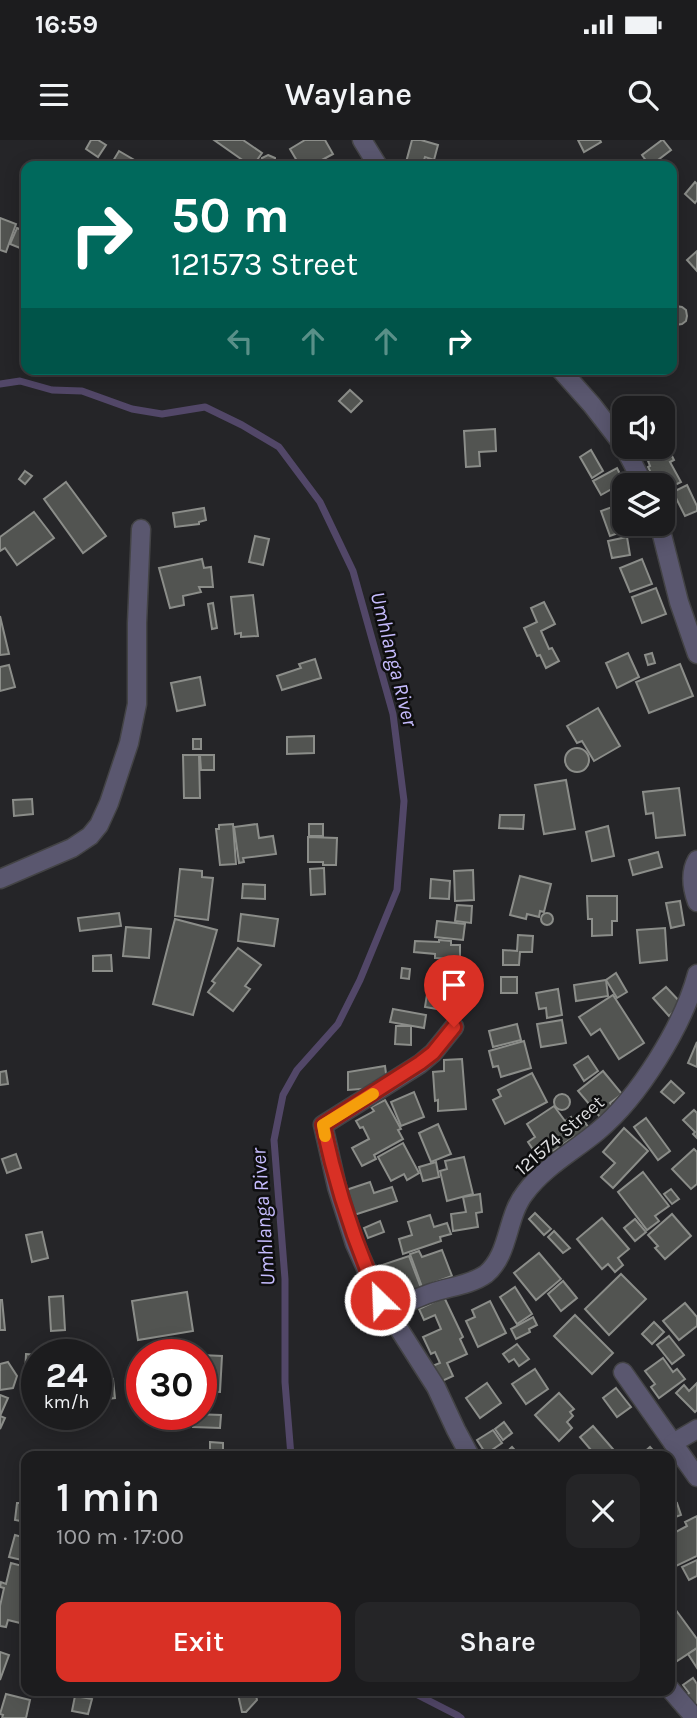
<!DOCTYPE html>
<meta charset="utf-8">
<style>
:root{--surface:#1c1c1e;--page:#252527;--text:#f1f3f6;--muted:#a0a1a4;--line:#3a3a3c;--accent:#d93025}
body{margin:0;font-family:Karla,sans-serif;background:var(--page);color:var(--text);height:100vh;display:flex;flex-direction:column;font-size:26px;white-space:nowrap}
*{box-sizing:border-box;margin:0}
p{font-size:23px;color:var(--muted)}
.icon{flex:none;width:38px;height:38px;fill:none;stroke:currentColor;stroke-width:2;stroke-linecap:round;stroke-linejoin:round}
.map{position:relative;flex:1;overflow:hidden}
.sheet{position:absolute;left:21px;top:1311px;width:654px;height:245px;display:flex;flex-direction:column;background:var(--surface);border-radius:14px;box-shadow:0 4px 18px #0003,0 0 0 2px var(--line)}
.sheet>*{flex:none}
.guide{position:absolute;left:21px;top:21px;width:656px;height:214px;border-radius:14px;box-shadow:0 4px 18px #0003,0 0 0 2px var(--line);background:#00695c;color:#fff;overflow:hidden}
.buttons{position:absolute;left:612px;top:256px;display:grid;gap:14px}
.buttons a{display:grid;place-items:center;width:63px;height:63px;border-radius:14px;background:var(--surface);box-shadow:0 4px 18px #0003,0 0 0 2px var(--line);font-size:35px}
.speed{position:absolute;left:21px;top:1199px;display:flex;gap:14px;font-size:35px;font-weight:700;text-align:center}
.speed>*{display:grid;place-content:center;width:91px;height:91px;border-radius:50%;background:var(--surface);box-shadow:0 4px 18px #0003,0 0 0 2px var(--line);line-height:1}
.speed small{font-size:18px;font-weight:400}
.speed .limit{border:10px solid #d22;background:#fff;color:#111}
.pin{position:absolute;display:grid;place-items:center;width:60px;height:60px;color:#fff;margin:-72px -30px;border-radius:50% 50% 50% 0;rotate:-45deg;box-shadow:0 0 7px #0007}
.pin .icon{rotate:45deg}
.me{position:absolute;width:77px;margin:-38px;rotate:336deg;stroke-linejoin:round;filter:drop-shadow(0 0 5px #0008)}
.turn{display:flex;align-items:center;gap:24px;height:147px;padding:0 35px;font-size:32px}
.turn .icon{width:91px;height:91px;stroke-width:2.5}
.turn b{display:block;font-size:49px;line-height:60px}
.lanes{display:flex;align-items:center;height:66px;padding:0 35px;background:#0003;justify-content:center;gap:35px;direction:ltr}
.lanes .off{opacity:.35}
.round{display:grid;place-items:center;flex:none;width:74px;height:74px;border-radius:14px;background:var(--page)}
.headline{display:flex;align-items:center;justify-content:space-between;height:119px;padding:0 35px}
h1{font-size:42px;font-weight:600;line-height:52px}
.primary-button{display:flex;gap:14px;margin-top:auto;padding:14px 35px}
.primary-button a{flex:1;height:80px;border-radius:14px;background:var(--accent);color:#fff;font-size:28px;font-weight:600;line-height:80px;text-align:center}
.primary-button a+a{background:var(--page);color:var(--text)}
.status{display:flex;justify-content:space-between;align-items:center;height:49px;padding:0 35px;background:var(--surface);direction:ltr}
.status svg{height:19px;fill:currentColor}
header{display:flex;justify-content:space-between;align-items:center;height:91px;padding:0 35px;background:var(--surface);font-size:32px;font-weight:600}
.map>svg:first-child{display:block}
</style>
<div class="status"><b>16:59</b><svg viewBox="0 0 49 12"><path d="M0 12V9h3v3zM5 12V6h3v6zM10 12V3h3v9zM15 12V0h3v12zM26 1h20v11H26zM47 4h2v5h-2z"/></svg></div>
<header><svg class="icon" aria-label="menu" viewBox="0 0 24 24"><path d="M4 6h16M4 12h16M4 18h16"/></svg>Waylane<svg class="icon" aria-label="search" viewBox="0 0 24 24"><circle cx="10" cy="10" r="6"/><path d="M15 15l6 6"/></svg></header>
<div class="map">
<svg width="697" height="1578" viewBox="0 0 697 1578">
<rect width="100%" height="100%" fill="#252528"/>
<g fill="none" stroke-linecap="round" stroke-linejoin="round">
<g stroke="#524768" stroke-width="7">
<path d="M 0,244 L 20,241 L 52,250 L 82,251 L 132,269 L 162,274 L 205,267 L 242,285 L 279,307 L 320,362 L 353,431 L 393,574 L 404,661 L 397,750 L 360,840 L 338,884 L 297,930 L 283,955 L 274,1000 L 285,1139 L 285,1242 L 291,1316"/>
<path d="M 408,1550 L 457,1575 L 461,1578"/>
</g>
</g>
<g fill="#525451" stroke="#8b8d89" stroke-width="2">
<path d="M 91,0 L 98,0 L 106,5 L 98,17 L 86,9 Z"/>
<path d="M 214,0 L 243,0 L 262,13 L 253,26 L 251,26 Z"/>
<path d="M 305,0 L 325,0 L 333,14 L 311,26 L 300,26 L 290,9 Z"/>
<path d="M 412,0 L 421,0 L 438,5 L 434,20 L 425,17 L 422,26 L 405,26 Z"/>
<path d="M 578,0 L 600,0 L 601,2 L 584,12 Z"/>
<path d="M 662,0 L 663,0 L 671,10 L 650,26 L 642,15 Z"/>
<path d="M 119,11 L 141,24 L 140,26 L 110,26 Z"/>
<path d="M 268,15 L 275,18 L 275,26 L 262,26 L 261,22 L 262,18 Z"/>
<path d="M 695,42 L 697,44 L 697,60 L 695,63 L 685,54 Z"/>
<path d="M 0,78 L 16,84 L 6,112 L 0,110 Z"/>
<path d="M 17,88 L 26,92 L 25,110 L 10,104 Z"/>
<path d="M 697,111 L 697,131 L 687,120 Z"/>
<path d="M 676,166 L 682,167 L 686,170 L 687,176 L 686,181 L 682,184 L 676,185 L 672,183 L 672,168 Z"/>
<path d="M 350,250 L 362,261 L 351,272 L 339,261 Z"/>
<path d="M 495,289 L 496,311 L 479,312 L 480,326 L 466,327 L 464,291 Z"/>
<path d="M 591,310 L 603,331 L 592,338 L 580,317 Z"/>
<path d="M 669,310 L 674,320 L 670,322 L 681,342 L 667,349 L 664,343 L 657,345 L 648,327 L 650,326 L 648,321 Z"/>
<path d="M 617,328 L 624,342 L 601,355 L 593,341 Z"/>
<path d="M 25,331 L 32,336 L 25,344 L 19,339 Z"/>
<path d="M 66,342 L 106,396 L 83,413 L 44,359 Z"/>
<path d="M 687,345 L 697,366 L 697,371 L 685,376 L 673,352 Z"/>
<path d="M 618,365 L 627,390 L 610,396 L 601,371 Z"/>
<path d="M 204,368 L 206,380 L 199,382 L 199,384 L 175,387 L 173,373 Z"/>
<path d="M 34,372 L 54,398 L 17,425 L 5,408 L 0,411 L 0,397 Z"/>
<path d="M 255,396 L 269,399 L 263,425 L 249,422 Z"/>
<path d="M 627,397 L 630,415 L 612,418 L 608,401 Z"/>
<path d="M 202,419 L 204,428 L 211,427 L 213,447 L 199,447 L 201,452 L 183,456 L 184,465 L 170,468 L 159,428 Z"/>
<path d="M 642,419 L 652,444 L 630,452 L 620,428 Z"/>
<path d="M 656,448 L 666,474 L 642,483 L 632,457 Z"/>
<path d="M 253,455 L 258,496 L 241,497 L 241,493 L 235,494 L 231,457 Z"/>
<path d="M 544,462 L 555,484 L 541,491 L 549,509 L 552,508 L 559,521 L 546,528 L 540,515 L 537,516 L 524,488 L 537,482 L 531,468 Z"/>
<path d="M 213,463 L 217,488 L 212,489 L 208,464 Z"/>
<path d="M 0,476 L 9,514 L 0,515 Z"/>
<path d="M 628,513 L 639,537 L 617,548 L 606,523 Z"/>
<path d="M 652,513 L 655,523 L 648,525 L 645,515 Z"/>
<path d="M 315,519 L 321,538 L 282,550 L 277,536 L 301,528 L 299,524 Z"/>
<path d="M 680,524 L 693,556 L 649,573 L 636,542 Z"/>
<path d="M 9,525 L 15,547 L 0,551 L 0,527 Z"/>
<path d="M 200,537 L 205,565 L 177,571 L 171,543 Z"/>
<path d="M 598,568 L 620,606 L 594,621 L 582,601 L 577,603 L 567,586 Z"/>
<path d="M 314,596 L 314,613 L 287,614 L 287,597 Z"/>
<rect x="193" y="599" width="8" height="10"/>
<circle cx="577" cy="620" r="12"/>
<path d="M 183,615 L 199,615 L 200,658 L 184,658 Z"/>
<path d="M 200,615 L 214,615 L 214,630 L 201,630 Z"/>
<path d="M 566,640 L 575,689 L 544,694 L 535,645 Z"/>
<path d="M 679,648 L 685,695 L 656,698 L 653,673 L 646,674 L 643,652 Z"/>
<path d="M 32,659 L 33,674 L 14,676 L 13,660 Z"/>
<path d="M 500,675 L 524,675 L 523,689 L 499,688 Z"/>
<path d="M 233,684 L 236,724 L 220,725 L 216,689 L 219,689 L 219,685 Z"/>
<path d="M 257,684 L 259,698 L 273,696 L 276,714 L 243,718 L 244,722 L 239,723 L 234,687 Z"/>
<rect x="309" y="684" width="14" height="12"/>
<path d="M 608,686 L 614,716 L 592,721 L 586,692 Z"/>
<path d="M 308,697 L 337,698 L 336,725 L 323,725 L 323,722 L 308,722 Z"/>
<path d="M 658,712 L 662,727 L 633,735 L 629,720 Z"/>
<path d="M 324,728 L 325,754 L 311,755 L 310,729 Z"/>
<path d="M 180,729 L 202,731 L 202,737 L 213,738 L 208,780 L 175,776 Z"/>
<path d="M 473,730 L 474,760 L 455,761 L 454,731 Z"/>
<path d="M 520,736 L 551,744 L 544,772 L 540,771 L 539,777 L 527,774 L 526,779 L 510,775 Z"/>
<path d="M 431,739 L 450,741 L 449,759 L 430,758 Z"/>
<path d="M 243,744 L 265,745 L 265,759 L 242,758 Z"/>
<path d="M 587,756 L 617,756 L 617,781 L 612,781 L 612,795 L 592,796 L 592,779 L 588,779 Z"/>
<path d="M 680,761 L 684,785 L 671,788 L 666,763 Z"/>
<path d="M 457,765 L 472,766 L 471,783 L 455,781 Z"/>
<circle cx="547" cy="779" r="6"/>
<path d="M 119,773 L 121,786 L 80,791 L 78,778 Z"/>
<path d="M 241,774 L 278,779 L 274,806 L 238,801 Z"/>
<path d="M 175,779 L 217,790 L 193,875 L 153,864 Z"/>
<path d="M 437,781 L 465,784 L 463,800 L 435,797 Z"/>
<path d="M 126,787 L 151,789 L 149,818 L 123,816 Z"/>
<path d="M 665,788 L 667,820 L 640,823 L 637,790 Z"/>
<path d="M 518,795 L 533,796 L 532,812 L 520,812 L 519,825 L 503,825 L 503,810 L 517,811 Z"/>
<path d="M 439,800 L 451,801 L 451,805 L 460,805 L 460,819 L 435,818 L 435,814 L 414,812 L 415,801 L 439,802 Z"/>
<path d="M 238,808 L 261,825 L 245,846 L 250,849 L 233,871 L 208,852 L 215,843 L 212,841 Z"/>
<path d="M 111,815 L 112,831 L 93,831 L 93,816 Z"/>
<path d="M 402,828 L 410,829 L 409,839 L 401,838 Z"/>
<path d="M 431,830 L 463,836 L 464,833 L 476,835 L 472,863 L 463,861 L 465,853 L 458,851 L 455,872 L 425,867 Z"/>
<path d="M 616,833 L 627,852 L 617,858 L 606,840 Z"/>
<rect x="501" y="837" width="16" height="16"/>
<path d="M 606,840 L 608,856 L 576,861 L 574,845 Z"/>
<path d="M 666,847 L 682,864 L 669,876 L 653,858 Z"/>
<path d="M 558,849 L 562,875 L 547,878 L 546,868 L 539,869 L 536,853 Z"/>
<path d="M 613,855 L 644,903 L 619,919 L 600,889 L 591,895 L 579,877 Z"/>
<path d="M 393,869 L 426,875 L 424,888 L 390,882 Z"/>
<path d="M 562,880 L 566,903 L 541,907 L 537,884 Z"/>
<path d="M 517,884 L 521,900 L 493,907 L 489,891 Z"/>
<path d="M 396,886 L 411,886 L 411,905 L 395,904 Z"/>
<path d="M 524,901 L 531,928 L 501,937 L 498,926 L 493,927 L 489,911 Z"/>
<path d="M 697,902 L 697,927 L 688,923 Z"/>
<path d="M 588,916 L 598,931 L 584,941 L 574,925 Z"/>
<path d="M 462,919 L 466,969 L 438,971 L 438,960 L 435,961 L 433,932 L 444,931 L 444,920 Z"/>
<path d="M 385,926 L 387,941 L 372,943 L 373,948 L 348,950 L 348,932 Z"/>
<path d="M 6,931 L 8,944 L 0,945 L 0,932 Z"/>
<path d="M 603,931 L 622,954 L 610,963 L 612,966 L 600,977 L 578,951 Z"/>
<path d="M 532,933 L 547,962 L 505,984 L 493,960 L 501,956 L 498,950 Z"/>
<path d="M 671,941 L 684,953 L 674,963 L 661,952 Z"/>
<path d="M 414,952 L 424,977 L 401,986 L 391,962 Z"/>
<circle cx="562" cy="962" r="8"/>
<path d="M 385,960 L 401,989 L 398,990 L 403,999 L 374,1015 L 376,1019 L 362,1026 L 352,1008 L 369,999 L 363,987 L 360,988 L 356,981 L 374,971 L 371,967 Z"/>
<path d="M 554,966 L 565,981 L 571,977 L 572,979 L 579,974 L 591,991 L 576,1001 L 574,997 L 540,1020 L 528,1002 L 535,997 L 527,984 Z"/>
<path d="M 694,970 L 697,973 L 697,998 L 693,994 L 695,992 L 683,980 Z"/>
<path d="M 646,978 L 670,1011 L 658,1020 L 634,987 Z"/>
<path d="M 438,984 L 451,1014 L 431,1022 L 419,993 Z"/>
<path d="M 624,988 L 648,1011 L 613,1048 L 601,1037 L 615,1023 L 603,1012 Z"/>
<path d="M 403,1003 L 419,1033 L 407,1040 L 404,1034 L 391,1041 L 378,1017 Z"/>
<path d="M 694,1009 L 697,1012 L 697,1044 L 691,1049 L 672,1029 Z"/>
<path d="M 16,1014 L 21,1028 L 7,1033 L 2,1019 Z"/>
<path d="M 464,1017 L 473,1054 L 447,1061 L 440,1031 L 447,1029 L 445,1021 Z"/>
<path d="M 436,1022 L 439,1037 L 423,1041 L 419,1027 Z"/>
<path d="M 643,1032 L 669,1066 L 655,1076 L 659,1081 L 647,1090 L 618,1052 Z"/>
<path d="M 370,1042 L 374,1053 L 392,1047 L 397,1061 L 351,1076 L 343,1051 Z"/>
<path d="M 671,1049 L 679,1059 L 672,1064 L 664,1054 Z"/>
<path d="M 480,1054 L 482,1072 L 476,1073 L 478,1087 L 453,1091 L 451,1074 L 466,1072 L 463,1057 Z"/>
<path d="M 535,1073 L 551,1089 L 544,1095 L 529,1079 Z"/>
<path d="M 672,1074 L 691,1096 L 665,1119 L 655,1108 L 658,1106 L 648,1095 Z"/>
<path d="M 430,1075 L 434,1087 L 447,1083 L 451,1094 L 440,1097 L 441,1101 L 403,1114 L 399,1099 L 412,1095 L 408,1082 Z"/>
<path d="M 602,1078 L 629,1109 L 618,1118 L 623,1125 L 615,1132 L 608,1124 L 602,1129 L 577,1099 Z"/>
<path d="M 635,1079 L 646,1092 L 635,1101 L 624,1088 Z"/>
<path d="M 380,1081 L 384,1092 L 368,1098 L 364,1088 Z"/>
<path d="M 554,1091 L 570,1108 L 563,1113 L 548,1097 Z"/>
<path d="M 42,1092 L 48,1118 L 32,1122 L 26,1095 Z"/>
<path d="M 442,1110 L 452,1136 L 422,1147 L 410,1114 L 419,1111 L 422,1117 Z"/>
<path d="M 539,1113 L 561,1139 L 536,1160 L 514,1133 Z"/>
<path d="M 409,1116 L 421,1148 L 389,1160 L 376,1127 Z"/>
<path d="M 621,1134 L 646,1159 L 609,1195 L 585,1169 Z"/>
<path d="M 563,1141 L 577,1158 L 561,1171 L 548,1154 Z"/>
<path d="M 515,1147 L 532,1174 L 517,1184 L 500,1157 Z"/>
<path d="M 187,1152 L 193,1191 L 138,1200 L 132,1161 Z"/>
<path d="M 63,1156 L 65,1190 L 51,1191 L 49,1157 Z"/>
<path d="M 444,1157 L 463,1197 L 460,1199 L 467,1214 L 447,1223 L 453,1236 L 440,1242 L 432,1226 L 440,1223 L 435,1212 L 431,1214 L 423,1197 L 441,1189 L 435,1175 L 424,1180 L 419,1169 Z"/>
<path d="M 0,1160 L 2,1160 L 5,1190 L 0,1190 Z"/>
<path d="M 490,1161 L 506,1193 L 478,1207 L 466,1181 L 475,1177 L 472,1170 Z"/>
<path d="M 685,1163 L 697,1177 L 697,1186 L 679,1200 L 663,1181 Z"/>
<path d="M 575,1175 L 613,1213 L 592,1234 L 554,1196 Z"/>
<path d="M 533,1177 L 537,1185 L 529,1189 L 530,1192 L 516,1199 L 511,1189 Z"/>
<path d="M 654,1182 L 664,1192 L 652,1204 L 642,1194 Z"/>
<path d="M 669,1196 L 684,1215 L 672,1224 L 657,1205 Z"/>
<path d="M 517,1204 L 529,1219 L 519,1226 L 514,1219 L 509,1222 L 503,1214 Z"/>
<path d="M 26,1214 L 37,1215 L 37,1255 L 24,1254 Z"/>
<path d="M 201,1215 L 222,1216 L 220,1252 L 201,1251 Z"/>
<path d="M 663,1218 L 673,1232 L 677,1229 L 685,1239 L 659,1258 L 651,1247 L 655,1244 L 645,1231 Z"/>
<path d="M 8,1222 L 17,1236 L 13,1248 L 0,1250 L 0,1224 Z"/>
<path d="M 535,1229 L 548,1249 L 526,1264 L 512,1244 Z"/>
<path d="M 113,1239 L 115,1258 L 97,1260 L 99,1271 L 96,1272 L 96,1242 Z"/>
<path d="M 487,1243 L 501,1263 L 480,1278 L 466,1258 Z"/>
<path d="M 697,1243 L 697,1270 L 695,1272 L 676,1253 L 684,1245 L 689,1251 Z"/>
<path d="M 616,1248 L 631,1267 L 617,1277 L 603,1258 Z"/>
<path d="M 559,1253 L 574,1269 L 570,1272 L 573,1276 L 567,1282 L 572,1288 L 559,1301 L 535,1275 Z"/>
<path d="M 0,1255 L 8,1258 L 0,1276 L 5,1278 L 0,1289 Z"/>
<path d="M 150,1274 L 166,1274 L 166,1278 L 163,1282 L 155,1283 L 151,1280 Z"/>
<path d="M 193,1274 L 221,1275 L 220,1288 L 193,1287 Z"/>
<path d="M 504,1282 L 512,1293 L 503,1300 L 495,1289 Z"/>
<path d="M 593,1286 L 619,1316 L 596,1316 L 580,1297 Z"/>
<path d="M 493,1290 L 502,1303 L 486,1314 L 477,1300 Z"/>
<path d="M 210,1302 L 223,1303 L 223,1316 L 192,1316 L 192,1312 L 210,1312 Z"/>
<path d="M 512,1307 L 520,1316 L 502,1316 Z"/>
<path d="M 650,1307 L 658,1316 L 640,1316 Z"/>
<path d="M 24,1345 L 26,1346 L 26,1382 L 15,1380 L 17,1363 L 21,1363 Z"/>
<path d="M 677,1363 L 681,1375 L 670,1379 L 670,1365 Z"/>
<path d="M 697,1376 L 697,1416 L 676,1426 L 670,1416 L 670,1395 L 687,1386 L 685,1382 Z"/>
<path d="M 15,1395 L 26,1398 L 26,1421 L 9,1417 Z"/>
<path d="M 697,1420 L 697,1436 L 689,1440 L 682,1427 Z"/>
<path d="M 11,1423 L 26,1427 L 26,1465 L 24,1464 L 20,1483 L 8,1480 L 6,1487 L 0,1486 L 0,1466 L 4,1448 L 0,1447 L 1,1442 L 6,1444 Z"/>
<path d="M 670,1462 L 697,1499 L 697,1508 L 677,1521 L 670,1510 Z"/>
<path d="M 697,1508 L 697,1528 L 688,1514 Z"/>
<path d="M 0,1512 L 9,1515 L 0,1540 Z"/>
<path d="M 693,1538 L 697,1544 L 697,1565 L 693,1568 L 685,1556 L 689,1553 L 683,1545 Z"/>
<path d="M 237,1550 L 255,1550 L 257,1560 L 246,1572 L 242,1572 Z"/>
<path d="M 6,1554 L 30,1560 L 26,1578 L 2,1578 L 3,1575 L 0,1574 Z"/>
<path d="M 75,1556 L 92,1559 L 88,1574 L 72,1571 Z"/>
</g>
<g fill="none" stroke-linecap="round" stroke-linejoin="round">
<defs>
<g id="minor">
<path d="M 362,0 L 378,26"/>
<path d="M 560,229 L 592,265 L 623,305 L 644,345"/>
<path d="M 659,383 L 679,462 L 697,514"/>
<path d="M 697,720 C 690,732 692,748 697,762"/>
<path d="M 0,739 L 72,708 L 90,696 L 99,685 L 109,663 L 129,603 L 137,564 L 137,483 L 141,389"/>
<path d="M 454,887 L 433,913 L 420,924 L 323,985 L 337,1047 L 355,1104 L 369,1135 L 386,1172 L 399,1189 L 436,1247 L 456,1290 L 470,1316"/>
<path d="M 386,1172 C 401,1165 416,1158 431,1153 C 448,1147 471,1145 486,1134 C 510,1114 506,1077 525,1053 C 544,1027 574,1011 598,991 C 639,957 683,886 697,834"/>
<path d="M 623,1232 L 697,1337"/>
<path d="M 673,1303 L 697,1289"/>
<path d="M 670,1549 L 695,1578"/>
</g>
</defs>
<use href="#minor" stroke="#434345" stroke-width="21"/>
<use href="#minor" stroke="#5a576f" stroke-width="18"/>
</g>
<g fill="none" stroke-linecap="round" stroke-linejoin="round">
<defs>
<path id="route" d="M 380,1160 C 354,1102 336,1046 323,985 L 420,923 L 433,913 L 454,887"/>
</defs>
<use href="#route" stroke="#8d1f18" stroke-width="18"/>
<use href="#route" stroke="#d93025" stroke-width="12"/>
<path stroke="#f59e0b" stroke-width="12" d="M 325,996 L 323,985 L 373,954"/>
</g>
<g text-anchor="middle" stroke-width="5" stroke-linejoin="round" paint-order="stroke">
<g font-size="19" fill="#dedee0" stroke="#0e0e0f">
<text transform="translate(559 995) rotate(-41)" y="7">121574 Street</text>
</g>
<g font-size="21" font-style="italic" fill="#c6bcfe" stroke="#0e0e0f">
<text transform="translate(394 519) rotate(76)" y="7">Umhlanga River</text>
<text transform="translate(263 1077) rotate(-94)" y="7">Umhlanga River</text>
</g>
</g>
</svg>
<div class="buttons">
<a><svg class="icon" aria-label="sound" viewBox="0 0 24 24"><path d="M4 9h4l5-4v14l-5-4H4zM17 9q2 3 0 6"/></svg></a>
<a><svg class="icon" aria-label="layers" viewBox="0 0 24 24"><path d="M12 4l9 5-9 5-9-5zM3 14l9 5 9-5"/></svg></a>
</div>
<div class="speed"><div>24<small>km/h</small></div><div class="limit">30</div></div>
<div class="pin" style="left:454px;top:887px;background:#d93025"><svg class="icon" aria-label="arrive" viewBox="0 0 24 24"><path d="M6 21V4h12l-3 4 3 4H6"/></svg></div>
<svg class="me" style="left:380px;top:1160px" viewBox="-20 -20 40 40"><circle r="17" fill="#d93025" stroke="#fff" stroke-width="3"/><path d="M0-11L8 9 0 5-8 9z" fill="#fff"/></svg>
<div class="guide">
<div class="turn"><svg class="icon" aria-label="right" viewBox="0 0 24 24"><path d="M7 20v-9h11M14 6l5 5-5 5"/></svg><div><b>50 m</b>121573 Street</div></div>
<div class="lanes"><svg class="icon off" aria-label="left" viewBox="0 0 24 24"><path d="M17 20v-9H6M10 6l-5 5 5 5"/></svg><svg class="icon off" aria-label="ahead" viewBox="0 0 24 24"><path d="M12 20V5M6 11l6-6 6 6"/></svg><svg class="icon off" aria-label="ahead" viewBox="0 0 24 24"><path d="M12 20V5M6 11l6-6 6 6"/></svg><svg class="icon" aria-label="right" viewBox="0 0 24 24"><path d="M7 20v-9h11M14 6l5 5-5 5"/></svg></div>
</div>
<section class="sheet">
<div class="headline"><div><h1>1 min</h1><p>100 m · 17:00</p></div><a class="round"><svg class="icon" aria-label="close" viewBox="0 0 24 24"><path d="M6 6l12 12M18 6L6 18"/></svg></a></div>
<div class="primary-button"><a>Exit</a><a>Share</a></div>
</section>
</div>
